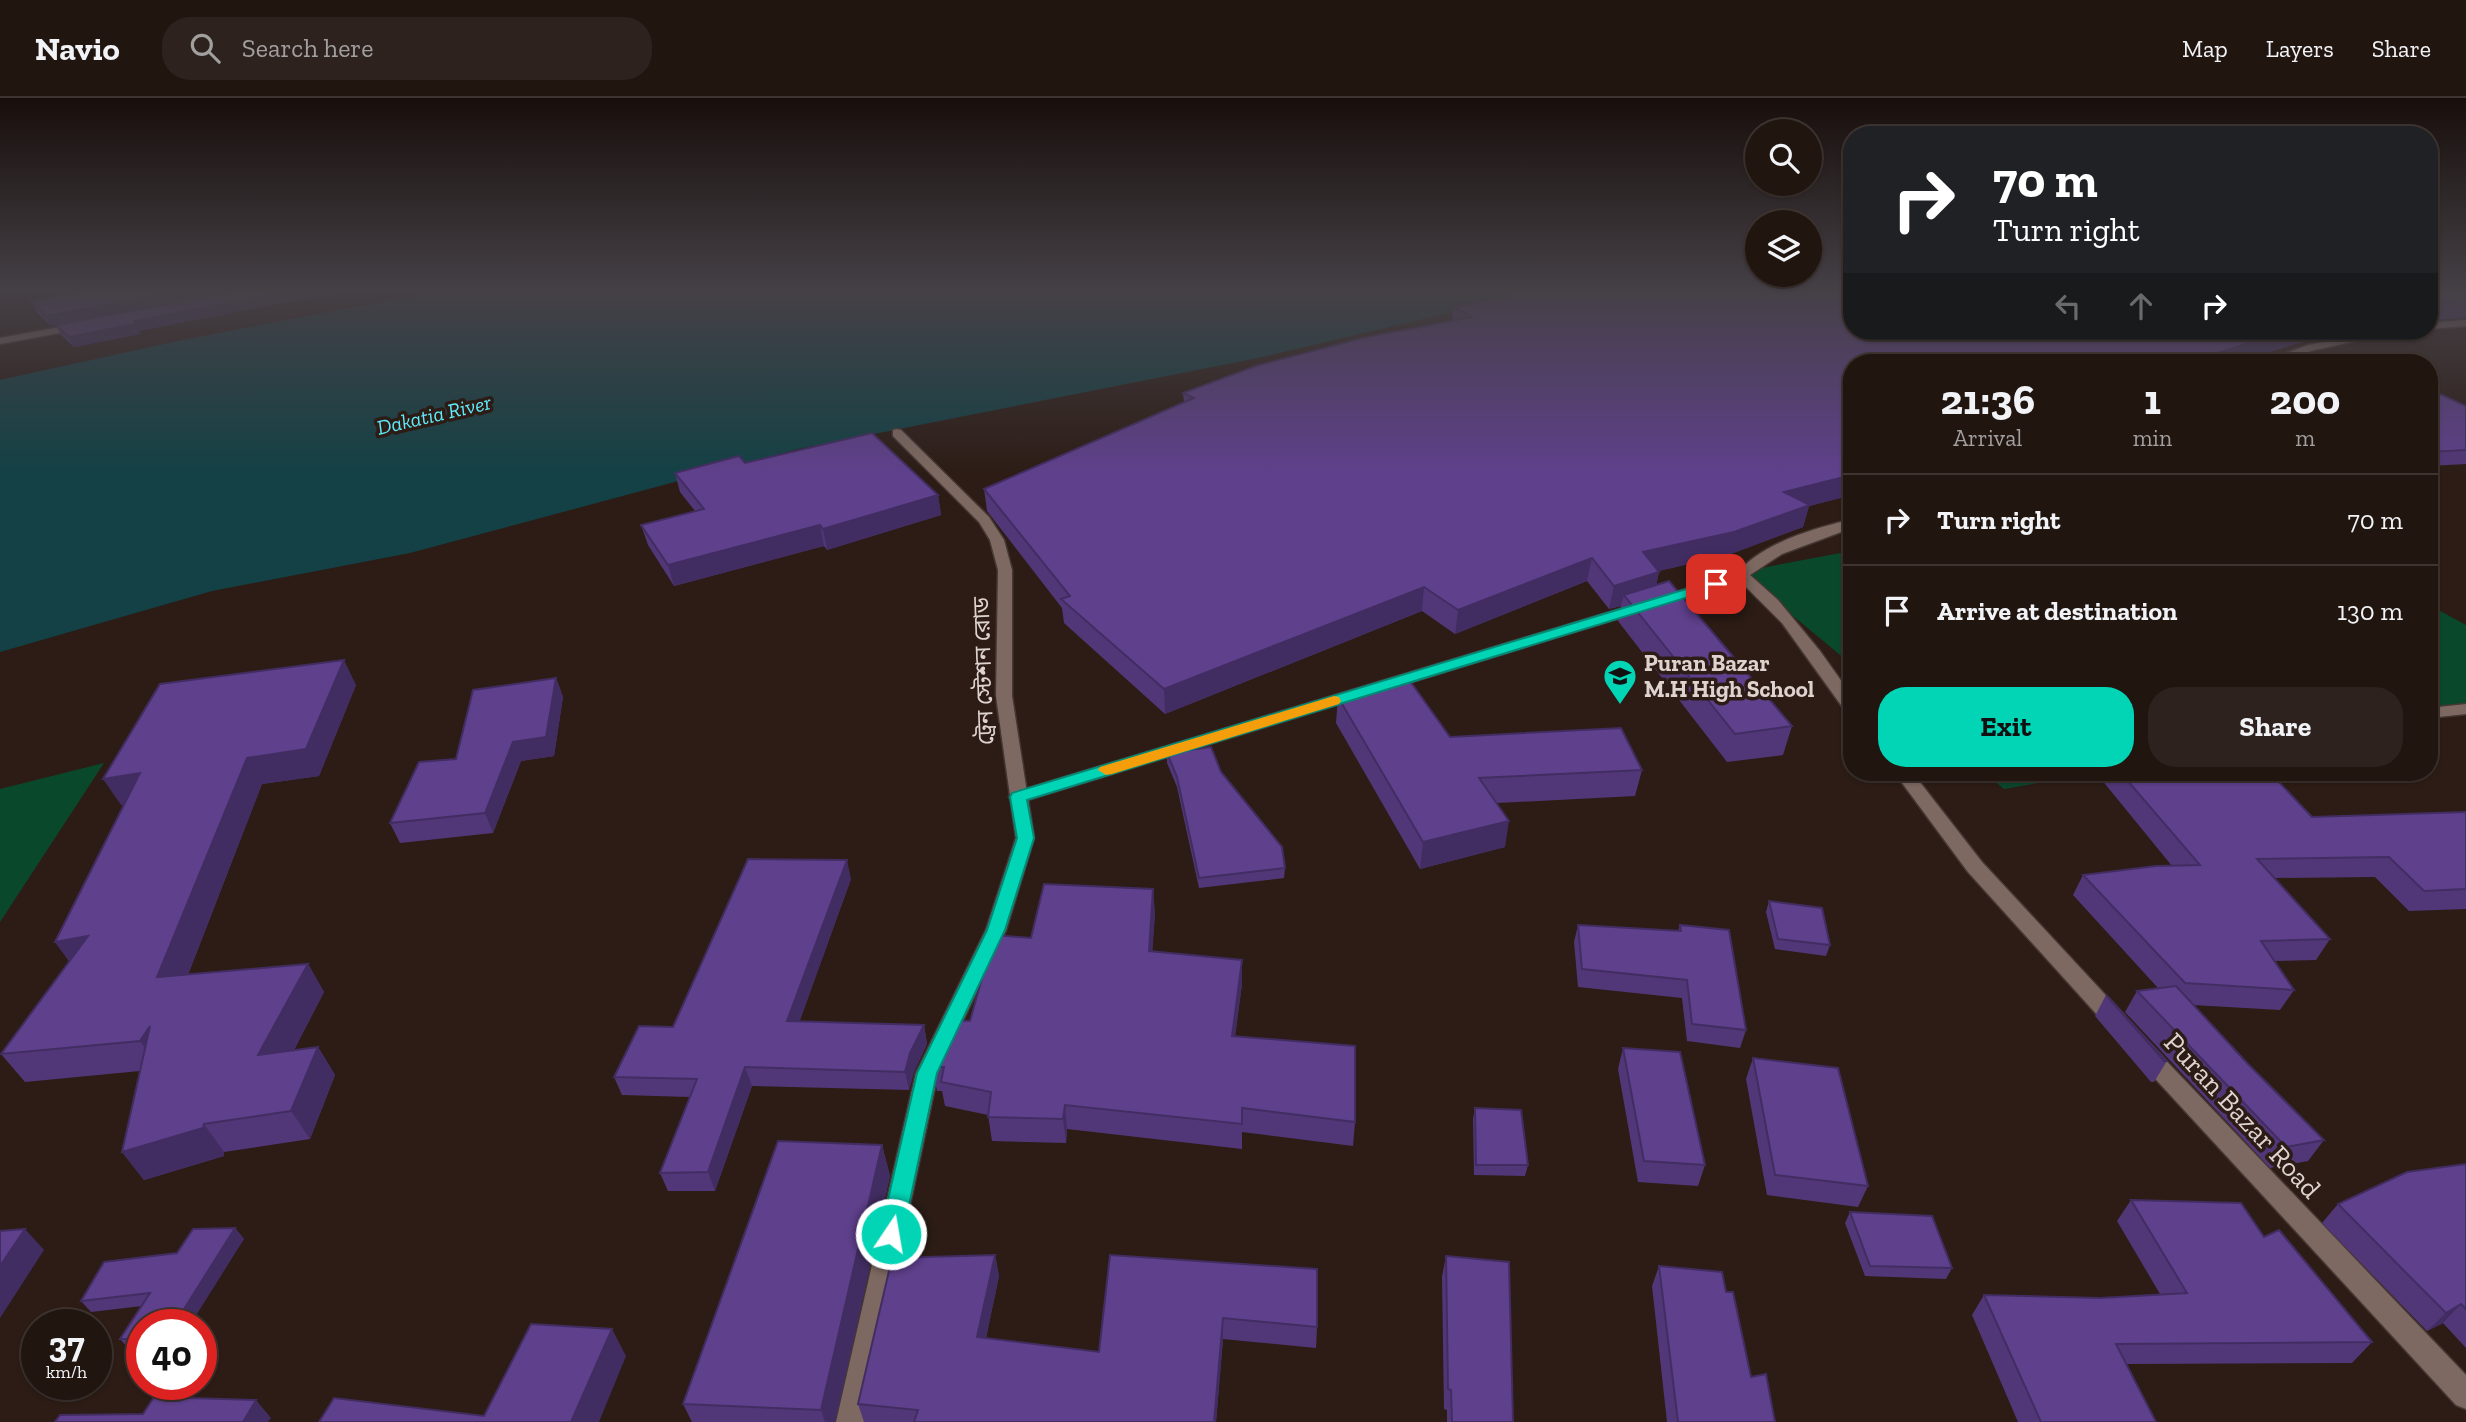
<!DOCTYPE html>
<meta charset="utf-8">
<style>
:root{--surface:#211510;--page:#2d221e;--text:#f1f3f6;--muted:#a29f9f;--line:#3e3430;--accent:#02d5b6}
body{margin:0;font-family:"Zilla Slab","Noto Sans Bengali",serif;background:var(--page);color:var(--text);height:100vh;display:flex;flex-direction:column;font-size:26px;white-space:nowrap}
*{box-sizing:border-box;margin:0}
p{font-size:23px;color:var(--muted)}
.icon{flex:none;width:38px;height:38px;fill:none;stroke:currentColor;stroke-width:2;stroke-linecap:round;stroke-linejoin:round}
.map{position:relative;flex:1;overflow:hidden}
.details{position:absolute;left:1843px;top:256px;width:595px;height:427px;display:flex;flex-direction:column;background:var(--surface);border-radius:28px;box-shadow:0 2px 5px #0004,0 0 0 2px var(--line)}
.details>*{flex:none}
.hud{position:absolute;left:1843px;top:28px;width:595px;height:214px;border-radius:28px;box-shadow:0 2px 5px #0004,0 0 0 2px var(--line);background:#202124;color:#fff;overflow:hidden}
.buttons{position:absolute;left:1745px;top:21px;display:grid;gap:14px}
.buttons a{display:grid;place-items:center;width:77px;height:77px;border-radius:50%;background:var(--surface);box-shadow:0 2px 5px #0004,0 0 0 2px var(--line);font-size:35px}
.speed{position:absolute;left:21px;top:1211px;display:flex;gap:14px;font-size:35px;font-weight:700;text-align:center}
.speed>*{display:grid;place-content:center;width:91px;height:91px;border-radius:50%;background:var(--surface);box-shadow:0 2px 5px #0004,0 0 0 2px var(--line);line-height:1}
.speed small{font-size:18px;font-weight:400}
.speed .limit{border:10px solid #d22;background:#fff;color:#111}
.pin{position:absolute;display:grid;place-items:center;width:60px;height:60px;color:#fff;margin:-30px;border-radius:14px;box-shadow:0 4px 10px #0006}
.me{position:absolute;width:77px;margin:-38px;rotate:12deg;stroke-linejoin:round;filter:drop-shadow(0 0 5px #0008)}
.turn{display:flex;align-items:center;gap:24px;height:147px;padding:0 35px;font-size:32px}
.turn .icon{width:91px;height:91px;stroke-width:2.5}
.turn b{display:block;font-size:49px;line-height:60px}
.lanes{display:flex;align-items:center;height:66px;padding:0 35px;background:#0003;justify-content:center;gap:35px;direction:ltr}
.lanes .off{opacity:.35}
.eta{display:flex;justify-content:space-evenly;align-items:center;height:119px;text-align:center}
.eta b{font-size:42px;font-weight:800;line-height:49px}
.button{display:flex;gap:14px;margin-top:auto;padding:14px 35px}
.button a{flex:1;height:80px;border-radius:28px;background:var(--accent);color:#111;font-size:28px;font-weight:800;line-height:80px;text-align:center}
.button a+a{background:var(--page);color:var(--text)}
ul{padding:0;list-style:none}
li{display:flex;align-items:center;gap:21px;height:91px;padding:0 35px;border-top:2px solid var(--line)}
li div{flex:1}
li b{display:block;font-size:26px}
li em{font-style:normal}
header{display:flex;align-items:center;gap:42px;box-sizing:border-box;height:98px;padding:0 35px;background:var(--surface);border-bottom:2px solid var(--line)}
header strong{font-size:33px}
nav{display:flex;gap:38px;margin-inline-start:auto;font-size:24px}
.search{width:490px;height:63px;background:var(--page);display:flex;align-items:center;gap:18px;box-sizing:border-box;padding:0 24px;border-radius:28px;color:var(--muted);font-size:26px}
.map>svg:first-child{display:block}
</style>
<header>
<strong>Navio</strong>
<div class="search"><svg class="icon" aria-label="search" viewBox="0 0 24 24"><circle cx="10" cy="10" r="6"/><path d="M15 15l6 6"/></svg>Search here</div>
<nav><a>Map</a><a>Layers</a><a>Share</a></nav>
</header>
<div class="map">
<svg width="2466" height="1324" viewBox="0 0 2466 1324">
<rect width="100%" height="100%" fill="#2c1c15"/>
<g fill="#0a482c">
<path d="M 1851,453 L 1851,566 L 1740,474 Z"/>
<path d="M 2429,507 L 2466,527 L 2466,605 L 2429,612 Z"/>
<path d="M 104,665 L 0,824 L 0,691 Z"/>
<path d="M 1983,674 L 2099,674 L 2004,691 Z"/>
</g>
<path fill="#134145" d="M 445,192 L 1545,192 L 1258,260 L 798,351 L 410,455 L 212,493 L 0,554 L 0,282 L 182,242 Z"/>
<g fill="none" stroke-linecap="round" stroke-linejoin="round">
<defs>
<g id="minor">
<path d="M 1742,474 L 1747,475 L 1749,478 L 1747,481 L 1024,703 L 1012,703 L 1009,699 L 1012,695 Z"/>
<path d="M 2466,606 L 2466,616 L 2429,620 L 2429,610 Z"/>
<path d="M 1899,674 L 1933,674 L 1930,678 L 1906,683 L 1900,681 L 1897,677 Z"/>
</g>
<g id="tertiary">
<path d="M 2466,222 L 2466,228 L 2429,231 L 2429,225 Z"/>
<path d="M 83,225 L 88,228 L 87,230 L 0,246 L 0,240 Z"/>
<path d="M 2381,233 L 2402,233 L 2314,252 L 2278,264 L 2262,264 L 2308,247 Z"/>
<path d="M 897,331 L 901,332 L 989,419 L 1004,442 L 1012,472 L 1012,598 L 1034,740 L 1006,832 L 938,975 L 864,1324 L 836,1324 L 916,975 L 986,832 L 1016,740 L 996,598 L 998,472 L 990,442 L 979,424 L 893,338 L 893,332 Z"/>
<path d="M 1852,421 L 1852,430 L 1782,456 L 1750,477 L 1778,502 L 1820,553 L 1852,598 L 1852,615 L 1846,614 L 1782,525 L 1735,478 C 1760,445 1813,431 1852,421 Z"/>
<path d="M 1894,674 L 1912,674 L 1982,764 L 2125,918 L 2128,924 L 2125,930 L 2117,932 L 2109,930 L 1968,774 Z"/>
<path d="M 2145,946 L 2153,949 L 2466,1277 L 2466,1311 L 2456,1307 L 2137,961 L 2134,955 L 2137,949 Z"/>
</g>
</defs>
<use href="#minor" stroke="#453734" stroke-width="3"/>
<use href="#tertiary" stroke="#453734" stroke-width="3"/>
<use href="#minor" fill="#7d6961" fill-rule="evenodd"/>
<use href="#tertiary" fill="#7d6961" fill-rule="evenodd"/>
</g>
<g fill="#523778">
<path d="M 2429,192 L 2466,192 L 2466,216 L 2464,220 L 2432,222 L 2429,227 Z"/>
<path d="M 1502,194 L 1852,233 L 2368,233 L 2294,246 L 2240,264 L 1852,264 L 1852,397 L 1809,408 L 1803,429 L 1728,457 L 1658,473 L 1659,474 L 1656,487 L 1792,628 L 1783,657 L 1727,664 L 1618,523 L 1621,508 L 1609,511 L 1587,483 L 1455,536 L 1422,513 L 1165,616 L 1064,525 L 1062,510 L 987,413 L 984,391 L 1184,304 L 1183,295 L 1452,223 L 1453,209 L 1501,200 Z"/>
<path d="M 31,204 L 139,233 L 140,236 L 74,249 L 61,237 L 56,227 L 76,223 L 51,228 L 36,214 Z"/>
<path d="M 2429,291 L 2466,308 L 2466,366 L 2429,368 Z"/>
<path d="M 745,365 L 938,397 L 941,417 L 827,452 L 824,448 L 674,488 L 648,447 L 641,427 L 695,413 L 680,394 L 675,375 Z"/>
<path d="M 556,580 L 563,599 L 554,658 L 521,663 L 493,735 L 400,745 L 390,725 L 456,661 Z"/>
<path d="M 356,587 L 319,678 L 262,686 L 188,877 L 308,866 L 324,894 L 294,952 L 318,949 L 335,977 L 310,1041 L 224,1054 L 224,1058 L 144,1082 L 122,1054 L 140,973 L 25,984 L 1,956 L 69,863 L 55,844 L 124,707 L 121,707 Z"/>
<path d="M 1338,599 L 1450,639 L 1642,672 L 1635,698 L 1497,705 L 1505,749 L 1420,771 L 1336,625 Z"/>
<path d="M 1167,655 L 1221,674 L 1285,770 L 1284,780 L 1199,790 L 1177,689 L 1167,665 Z"/>
<path d="M 2104,674 L 2171,674 L 2176,680 L 2312,719 L 2466,714 L 2466,811 L 2409,813 L 2375,779 L 2275,780 L 2330,841 L 2316,862 L 2274,863 L 2294,892 L 2280,912 L 2193,907 L 2248,966 L 2324,1042 L 2308,1063 L 2270,1070 L 2125,914 L 2137,893 L 2158,890 L 2073,797 L 2083,777 L 2172,768 L 2101,681 Z"/>
<path d="M 851,781 L 799,924 L 924,927 L 927,946 L 914,974 L 909,992 L 752,988 L 715,1093 L 668,1093 L 660,1075 L 690,999 L 622,997 L 614,979 Z"/>
<path d="M 1769,803 L 1830,847 L 1826,858 L 1775,851 L 1766,814 Z"/>
<path d="M 1155,814 L 1152,854 L 1242,862 L 1242,886 L 1235,938 L 1355,1024 L 1353,1048 L 1242,1034 L 1242,1051 L 1067,1031 L 1066,1045 L 992,1043 L 988,1017 L 945,1008 L 942,993 L 937,993 L 932,969 L 970,923 L 1031,840 Z"/>
<path d="M 1578,827 L 1678,833 L 1680,827 L 1746,932 L 1740,950 L 1687,943 L 1682,900 L 1578,889 L 1574,844 Z"/>
<path d="M 2106,897 L 2167,963 L 2154,984 L 2151,984 L 2095,918 Z"/>
<path d="M 1623,950 L 1705,1067 L 1698,1088 L 1638,1084 L 1618,971 Z"/>
<path d="M 1753,960 L 1868,1088 L 1858,1109 L 1767,1097 L 1746,981 Z"/>
<path d="M 1475,1010 L 1528,1067 L 1525,1078 L 1474,1077 L 1473,1021 Z"/>
<path d="M 882,1047 L 890,1078 L 835,1324 L 692,1324 L 683,1306 Z"/>
<path d="M 2466,1066 L 2466,1250 L 2443,1225 L 2427,1233 L 2322,1125 L 2338,1106 Z"/>
<path d="M 2131,1102 L 2264,1139 L 2372,1244 L 2352,1265 L 2126,1266 L 2156,1324 L 2018,1324 L 1972,1217 L 1984,1197 L 2100,1200 L 2160,1196 L 2117,1123 Z"/>
<path d="M 1850,1114 L 1952,1170 L 1946,1181 L 1865,1178 L 1845,1125 Z"/>
<path d="M 235,1130 L 244,1141 L 142,1227 L 142,1251 L 130,1252 L 120,1241 L 142,1208 L 91,1214 L 81,1203 Z"/>
<path d="M 995,1157 L 999,1178 L 986,1240 L 1099,1254 L 1110,1157 L 1317,1229 L 1316,1250 L 1223,1241 L 1216,1324 L 864,1324 L 858,1306 Z"/>
<path d="M 1446,1158 L 1513,1324 L 1447,1324 L 1447,1312 L 1444,1311 L 1442,1179 Z"/>
<path d="M 1659,1168 L 1726,1194 L 1751,1279 L 1775,1324 L 1667,1324 L 1652,1188 Z"/>
</g>
<g fill="#422d62">
<path d="M 189,192 L 245,192 L 51,228 L 46,218 Z"/>
<path d="M 299,192 L 352,192 L 139,233 L 140,236 L 74,249 L 69,239 L 134,223 Z"/>
<path d="M 2286,233 L 2368,233 L 2294,246 L 2240,264 L 2190,264 Z"/>
<path d="M 1852,377 L 1852,397 L 1809,408 L 1803,429 L 1728,457 L 1638,478 L 1643,454 L 1784,394 Z"/>
<path d="M 938,397 L 941,417 L 827,452 L 823,431 Z"/>
<path d="M 820,427 L 824,448 L 674,488 L 668,467 Z"/>
<path d="M 1592,460 L 1587,483 L 1455,536 L 1458,512 Z"/>
<path d="M 1659,474 L 1654,498 L 1624,497 L 1621,508 L 1609,511 L 1614,488 Z"/>
<path d="M 1424,489 L 1422,513 L 1165,616 L 1164,591 Z"/>
<path d="M 344,562 L 356,587 L 319,678 L 262,686 L 176,907 L 157,879 L 247,660 Z"/>
<path d="M 556,580 L 563,599 L 554,658 L 521,663 L 493,735 L 485,715 L 513,644 Z"/>
<path d="M 140,675 L 156,702 L 121,707 L 103,681 Z"/>
<path d="M 1509,723 L 1505,749 L 1420,771 L 1423,744 Z"/>
<path d="M 847,762 L 851,781 L 793,942 L 787,923 Z"/>
<path d="M 1153,791 L 1155,814 L 1151,877 L 1149,853 Z"/>
<path d="M 88,838 L 76,872 L 55,844 Z"/>
<path d="M 1242,862 L 1242,886 L 1232,962 L 1232,938 Z"/>
<path d="M 308,866 L 324,894 L 277,985 L 258,957 Z"/>
<path d="M 924,927 L 927,946 L 914,974 L 909,992 L 905,974 L 910,955 Z"/>
<path d="M 150,928 L 160,971 L 140,943 Z"/>
<path d="M 318,949 L 335,977 L 310,1041 L 291,1013 Z"/>
<path d="M 745,969 L 752,988 L 715,1093 L 708,1074 Z"/>
<path d="M 1065,1007 L 1067,1031 L 1066,1045 L 1063,1021 Z"/>
<path d="M 204,1026 L 224,1054 L 224,1058 L 144,1082 L 122,1054 Z"/>
<path d="M 882,1047 L 890,1078 L 835,1324 L 825,1324 L 821,1312 Z"/>
<path d="M 235,1130 L 244,1141 L 190,1227 L 174,1227 Z"/>
<path d="M 25,1131 L 44,1152 L 0,1220 L 0,1168 Z"/>
<path d="M 995,1157 L 999,1178 L 982,1259 L 977,1239 Z"/>
<path d="M 2461,1206 L 2443,1225 L 2427,1233 L 2446,1215 Z"/>
<path d="M 1223,1220 L 1223,1241 L 1216,1324 L 1214,1324 Z"/>
<path d="M 612,1231 L 626,1258 L 599,1324 L 571,1324 Z"/>
<path d="M 256,1302 L 271,1320 L 268,1324 L 243,1324 Z"/>
</g>
<g fill="#5f408c" stroke="#422d62" stroke-width="2">
<path d="M 86,192 L 189,192 L 46,218 L 31,204 Z"/>
<path d="M 241,192 L 299,192 L 134,223 L 135,226 L 69,239 L 56,227 Z"/>
<path d="M 1512,192 L 1852,192 L 1852,233 L 2286,233 L 2190,264 L 1852,264 L 1852,377 L 1784,394 L 1810,407 L 1734,434 L 1643,454 L 1659,474 L 1614,488 L 1592,460 L 1458,512 L 1424,489 L 1164,591 L 1061,501 L 1070,498 L 984,391 L 1194,300 L 1183,295 L 1256,268 L 1363,240 L 1472,219 L 1453,209 L 1510,198 L 1502,194 Z"/>
<path d="M 2429,192 L 2466,192 L 2466,197 L 2463,197 L 2466,198 L 2466,201 L 2439,204 L 2437,212 L 2429,212 Z"/>
<path d="M 2429,291 L 2466,308 L 2466,352 L 2429,354 Z"/>
<path d="M 872,335 L 938,397 L 823,431 L 820,427 L 668,467 L 641,427 L 704,411 L 675,375 L 739,358 L 745,365 Z"/>
<path d="M 1669,483 L 1792,628 L 1735,636 L 1624,497 Z"/>
<path d="M 344,562 L 306,651 L 247,660 L 157,879 L 308,866 L 258,957 L 318,949 L 291,1013 L 204,1026 L 203,1030 L 122,1054 L 150,928 L 140,943 L 1,956 L 88,838 L 55,844 L 140,675 L 103,681 L 160,586 Z"/>
<path d="M 556,580 L 546,639 L 513,644 L 485,715 L 390,725 L 419,664 L 456,661 L 473,592 Z"/>
<path d="M 1410,583 L 1450,639 L 1621,630 L 1642,672 L 1479,680 L 1509,723 L 1423,744 L 1338,599 Z"/>
<path d="M 1211,649 L 1221,674 L 1282,749 L 1285,770 L 1199,780 L 1177,679 L 1167,655 Z"/>
<path d="M 2120,674 L 2171,674 L 2176,680 L 2276,681 L 2312,719 L 2466,714 L 2466,791 L 2424,793 L 2389,759 L 2257,761 L 2330,841 L 2261,843 L 2294,892 L 2185,885 L 2083,777 L 2156,768 L 2200,767 Z"/>
<path d="M 748,761 L 847,762 L 787,923 L 924,927 L 910,955 L 905,974 L 745,969 L 708,1074 L 660,1075 L 697,981 L 614,979 L 639,928 L 673,929 Z"/>
<path d="M 1044,786 L 1153,791 L 1149,853 L 1242,862 L 1232,938 L 1355,948 L 1355,1024 L 1242,1010 L 1242,1026 L 1065,1007 L 1063,1021 L 988,1019 L 991,994 L 941,984 L 944,969 L 932,969 L 936,952 L 950,922 L 970,923 L 994,837 L 1031,840 Z"/>
<path d="M 1769,803 L 1822,810 L 1830,847 L 1778,841 Z"/>
<path d="M 1578,827 L 1681,833 L 1680,827 L 1729,832 L 1746,932 L 1692,926 L 1687,882 L 1582,871 Z"/>
<path d="M 2176,888 L 2248,966 L 2324,1042 L 2286,1049 L 2137,893 Z"/>
<path d="M 2106,897 L 2167,963 L 2164,963 Z"/>
<path d="M 1623,950 L 1680,954 L 1705,1067 L 1644,1063 Z"/>
<path d="M 1753,960 L 1838,970 L 1868,1088 L 1775,1077 Z"/>
<path d="M 1475,1010 L 1521,1012 L 1528,1067 L 1476,1067 Z"/>
<path d="M 778,1043 L 882,1047 L 821,1312 L 683,1306 Z"/>
<path d="M 2466,1066 L 2466,1211 L 2461,1206 L 2446,1215 L 2338,1106 L 2407,1074 Z"/>
<path d="M 2131,1102 L 2241,1105 L 2264,1139 L 2279,1132 L 2372,1244 L 2116,1246 L 2156,1324 L 2041,1324 L 1984,1197 L 2100,1200 L 2187,1195 Z"/>
<path d="M 1850,1114 L 1932,1118 L 1952,1170 L 1870,1168 Z"/>
<path d="M 235,1130 L 174,1227 L 142,1227 L 142,1241 L 120,1241 L 150,1195 L 81,1203 L 104,1164 L 177,1155 L 193,1131 Z"/>
<path d="M 25,1131 L 0,1168 L 0,1133 Z"/>
<path d="M 995,1157 L 977,1239 L 1099,1254 L 1110,1157 L 1317,1171 L 1317,1229 L 1223,1220 L 1214,1324 L 914,1324 L 918,1312 L 858,1306 L 892,1160 Z"/>
<path d="M 1446,1158 L 1509,1164 L 1513,1324 L 1452,1324 L 1451,1292 L 1448,1291 Z"/>
<path d="M 1659,1168 L 1722,1174 L 1726,1194 L 1733,1194 L 1751,1279 L 1766,1276 L 1775,1324 L 1678,1324 Z"/>
<path d="M 531,1226 L 612,1231 L 571,1324 L 319,1324 L 334,1300 L 484,1318 Z"/>
<path d="M 154,1299 L 256,1302 L 243,1324 L 55,1324 L 60,1317 L 143,1316 Z"/>
</g>
<linearGradient id="sky" x2="0" y2="1"><stop stop-color="#180f0c"/><stop offset="0.51" stop-color="#454046"/><stop offset="1" stop-color="#454046" stop-opacity="0"/></linearGradient>
<rect width="2466" height="377" fill="url(#sky)"/>
<path fill="#02d5b6" stroke="#018a76" stroke-width="2" d="M 1716,482 L 1721,483 L 1721,489 L 1027,702 L 1034,740 L 1005,832 L 937,975 L 903,1136 L 900,1143 L 891,1146 L 883,1143 L 880,1136 L 917,975 L 987,832 L 1017,740 L 1010,699 L 1012,695 Z"/>
<path fill="#f59e0b" d="M 1334,598 L 1339,599 L 1341,603 L 1339,606 L 1112,676 L 1106,677 L 1098,672 L 1100,669 Z"/>
<defs>
<symbol id="school-pin" viewBox="-11 -11 22 30"><path d="M0 17L-7.5 6A9.5 9.5 0 1 1 7.5 6Z" fill="#02d5b6" stroke="#2c1c15"/><path d="M0-5L7-2L0 1L-7-2ZM-4 1L0 2.5L4 1V4Q0 6-4 4Z" fill="#111"/></symbol>
</defs>
<g fill-rule="evenodd">
<use href="#school-pin" x="1601" y="559" width="38" height="52"/>
</g>
<g text-anchor="middle" stroke-width="7" stroke-linejoin="round" paint-order="stroke">
<g font-size="21" font-style="italic" fill="#5eebfa" stroke="#2c1c15">
<text transform="translate(434 317) rotate(-13)" y="7">Dakatia River</text>
</g>
<g font-size="23" font-weight="bold" fill="#dfd3cf" stroke="#2c1c15" text-anchor="start">
<text x="1644" y="573">Puran Bazar<tspan x="1644" dy="26">M.H High School</tspan></text>
</g>
<g font-size="23" fill="#dfd3cf" stroke="#2c1c15">
<text transform="translate(983 573) rotate(-92)" y="8">ট্রেন স্টেশন রোড</text>
</g>
<g font-size="28" fill="#dfd3cf" stroke="#2c1c15">
<text transform="translate(2243 1017) rotate(47)" y="10">Puran Bazar Road</text>
</g>
</g>
</svg>
<div class="buttons">
<a><svg class="icon" aria-label="search" viewBox="0 0 24 24"><circle cx="10" cy="10" r="6"/><path d="M15 15l6 6"/></svg></a>
<a><svg class="icon" aria-label="layers" viewBox="0 0 24 24"><path d="M12 4l9 5-9 5-9-5zM3 14l9 5 9-5"/></svg></a>
</div>
<div class="speed"><div>37<small>km/h</small></div><div class="limit">40</div></div>
<div class="pin" style="left:1716px;top:486px;background:#d93025"><svg class="icon" aria-label="arrive" viewBox="0 0 24 24"><path d="M6 21V4h12l-3 4 3 4H6"/></svg></div>
<svg class="me" style="left:891px;top:1136px" viewBox="-20 -20 40 40"><circle r="17" fill="#02d5b6" stroke="#fff" stroke-width="3"/><path d="M0-11L8 9 0 5-8 9z" fill="#fff"/></svg>
<div class="hud">
<div class="turn"><svg class="icon" aria-label="right" viewBox="0 0 24 24"><path d="M7 20v-9h11M14 6l5 5-5 5"/></svg><div><b>70 m</b>Turn right</div></div>
<div class="lanes"><svg class="icon off" aria-label="left" viewBox="0 0 24 24"><path d="M17 20v-9H6M10 6l-5 5 5 5"/></svg><svg class="icon off" aria-label="ahead" viewBox="0 0 24 24"><path d="M12 20V5M6 11l6-6 6 6"/></svg><svg class="icon" aria-label="right" viewBox="0 0 24 24"><path d="M7 20v-9h11M14 6l5 5-5 5"/></svg></div>
</div>
<section class="details">
<div class="eta">
<div><b>21:36</b><p>Arrival</p></div>
<div><b>1</b><p>min</p></div>
<div><b>200</b><p>m</p></div>
</div>
<ul>
<li><svg class="icon" aria-label="right" viewBox="0 0 24 24"><path d="M7 20v-9h11M14 6l5 5-5 5"/></svg><div><b>Turn right</b></div><em>70 m</em></li>
<li><svg class="icon" aria-label="arrive" viewBox="0 0 24 24"><path d="M6 21V4h12l-3 4 3 4H6"/></svg><div><b>Arrive at destination</b></div><em>130 m</em></li>
</ul>
<div class="button"><a>Exit</a><a>Share</a></div>
</section>
</div>
